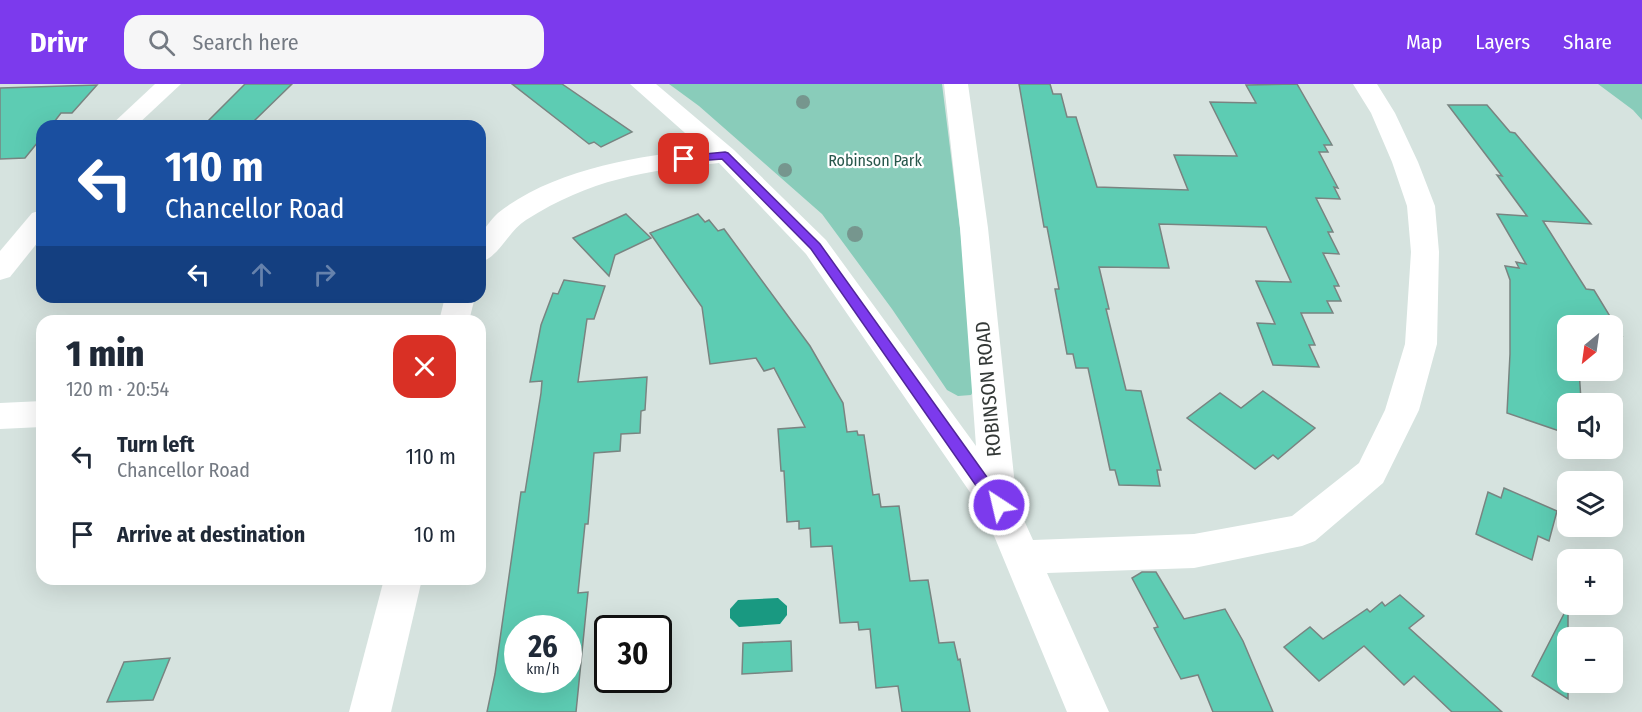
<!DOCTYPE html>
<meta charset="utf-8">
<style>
:root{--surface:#fff;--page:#f6f6f7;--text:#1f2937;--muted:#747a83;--accent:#7c3aed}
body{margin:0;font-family:"Fira Sans Condensed",sans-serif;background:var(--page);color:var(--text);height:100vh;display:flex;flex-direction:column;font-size:22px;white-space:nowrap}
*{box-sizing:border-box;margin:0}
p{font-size:20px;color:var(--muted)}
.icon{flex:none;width:33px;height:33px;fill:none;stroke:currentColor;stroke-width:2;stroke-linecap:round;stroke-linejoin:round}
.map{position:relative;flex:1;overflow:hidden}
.drawer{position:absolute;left:36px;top:231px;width:450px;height:270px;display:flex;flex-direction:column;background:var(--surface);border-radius:18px;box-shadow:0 6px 24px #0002}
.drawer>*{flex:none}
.hud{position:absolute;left:36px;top:36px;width:450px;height:183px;border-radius:18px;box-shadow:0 6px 24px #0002;background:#1a4fa0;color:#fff;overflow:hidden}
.needle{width:39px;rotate:209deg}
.fabs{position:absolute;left:1557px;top:231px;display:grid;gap:12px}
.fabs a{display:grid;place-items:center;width:66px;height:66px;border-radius:12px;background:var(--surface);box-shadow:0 6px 24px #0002;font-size:30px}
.speed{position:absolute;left:504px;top:531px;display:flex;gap:12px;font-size:30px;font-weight:700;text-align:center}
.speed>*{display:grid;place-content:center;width:78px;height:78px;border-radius:50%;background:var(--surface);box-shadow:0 6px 24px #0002;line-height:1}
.speed small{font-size:15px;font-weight:400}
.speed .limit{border:3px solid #111;border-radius:9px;background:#fff;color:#111}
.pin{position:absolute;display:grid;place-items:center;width:51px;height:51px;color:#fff;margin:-26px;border-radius:12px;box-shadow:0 3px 9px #0006}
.me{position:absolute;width:66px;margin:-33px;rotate:325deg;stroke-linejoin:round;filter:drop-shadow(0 0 4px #0008)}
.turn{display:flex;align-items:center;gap:21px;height:126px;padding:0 30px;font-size:27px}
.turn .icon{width:78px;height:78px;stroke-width:2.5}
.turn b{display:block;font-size:42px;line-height:51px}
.lanes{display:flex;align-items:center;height:57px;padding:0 30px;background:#0003;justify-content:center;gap:30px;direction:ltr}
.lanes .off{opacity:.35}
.round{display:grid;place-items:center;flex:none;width:63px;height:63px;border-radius:18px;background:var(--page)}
.head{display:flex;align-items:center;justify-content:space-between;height:102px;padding:0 30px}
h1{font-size:36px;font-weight:800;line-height:45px}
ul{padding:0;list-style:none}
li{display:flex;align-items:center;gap:18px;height:78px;padding:0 30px}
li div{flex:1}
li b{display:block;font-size:22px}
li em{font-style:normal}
header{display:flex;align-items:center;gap:36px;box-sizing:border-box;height:84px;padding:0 30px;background:var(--accent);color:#fff}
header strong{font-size:28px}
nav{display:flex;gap:33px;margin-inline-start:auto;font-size:21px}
.search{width:420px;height:54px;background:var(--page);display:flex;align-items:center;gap:15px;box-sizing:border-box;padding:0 21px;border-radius:18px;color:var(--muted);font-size:22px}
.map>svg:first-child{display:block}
</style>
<header>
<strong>Drivr</strong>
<div class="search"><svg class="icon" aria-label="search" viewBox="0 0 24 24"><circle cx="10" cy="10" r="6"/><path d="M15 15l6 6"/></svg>Search here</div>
<nav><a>Map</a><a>Layers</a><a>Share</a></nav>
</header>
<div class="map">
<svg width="1642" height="628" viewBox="0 0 1642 628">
<rect width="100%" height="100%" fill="#d6e3df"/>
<g fill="#89ccba">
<path d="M 669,0 L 942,0 L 961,152 L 975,304 L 971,311 L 958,312 L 947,306 L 892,225 L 822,130 L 699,22 Z"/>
<path d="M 1598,0 L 1642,0 L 1642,36 L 1633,26 Z"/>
</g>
<path fill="#199981" d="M 778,514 L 787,522 L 787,531 L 780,540 L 739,543 L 730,534 L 730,525 L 738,516 Z"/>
<g fill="#5dccb3" stroke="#798481" stroke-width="1.5" fill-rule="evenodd">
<path d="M 245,0 L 292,0 L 252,39 L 246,42 L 205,42 L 209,38 L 207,38 Z"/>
<path d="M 512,0 L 562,0 L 632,48 L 601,63 L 594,58 L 589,60 Z"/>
<path d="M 1019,0 L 1050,0 L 1053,10 L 1061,10 L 1067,33 L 1076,33 L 1097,103 L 1188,106 L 1174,71 L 1237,72 L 1210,18 L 1256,19 L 1246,1 L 1297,0 L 1332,61 L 1324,61 L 1328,68 L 1319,68 L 1338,104 L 1334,103 L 1340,115 L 1316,114 L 1333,148 L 1328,148 L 1339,170 L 1323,169 L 1339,202 L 1334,202 L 1341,217 L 1327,217 L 1333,229 L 1301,229 L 1315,261 L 1309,261 L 1319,283 L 1273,281 L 1257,239 L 1275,240 L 1256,197 L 1291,198 L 1266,143 L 1159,140 L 1169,184 L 1099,183 L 1109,225 L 1106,225 L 1126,306 L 1141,307 L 1161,386 L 1157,386 L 1160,402 L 1119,401 L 1115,386 L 1110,386 L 1088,284 L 1076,284 L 1073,270 L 1067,270 L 1055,205 L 1059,205 L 1047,143 L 1044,143 Z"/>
<path d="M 97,1 L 72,29 L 61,29 L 51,42 L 42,42 L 42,53 L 25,74 L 0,75 L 0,4 Z"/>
<path d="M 1448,21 L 1487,21 L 1510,48 L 1515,49 L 1591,140 L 1543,137 L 1586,205 L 1594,206 L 1622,252 L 1612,251 L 1612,242 L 1568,242 L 1568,286 L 1579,286 L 1581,316 L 1568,312 L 1568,350 L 1507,329 L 1510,270 L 1510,196 L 1505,182 L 1519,184 L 1516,178 L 1526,180 L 1497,130 L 1527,132 L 1497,91 L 1502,92 Z"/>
<path d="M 626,130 L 651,154 L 615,171 L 609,192 L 573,154 Z"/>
<path d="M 698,130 L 705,138 L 709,136 L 718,147 L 724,145 L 810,262 L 843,319 L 847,348 L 857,347 L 858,351 L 864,351 L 873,411 L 879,410 L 881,423 L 899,422 L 910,497 L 928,496 L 939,559 L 954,558 L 958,576 L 960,575 L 970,628 L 902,628 L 898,602 L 876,604 L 870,545 L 859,546 L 858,538 L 840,539 L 832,462 L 811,463 L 810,444 L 799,445 L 799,437 L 787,438 L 784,387 L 781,387 L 778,345 L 805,343 L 774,284 L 764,287 L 756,274 L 710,280 L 702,223 L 650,149 Z"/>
<path d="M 564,196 L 605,202 L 594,235 L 587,235 L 578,298 L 647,293 L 645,326 L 641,327 L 640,349 L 621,350 L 620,367 L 594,369 L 588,440 L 585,440 L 578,509 L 588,508 L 576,628 L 487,628 L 495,590 L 521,408 L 525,408 L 541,309 L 542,297 L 530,298 L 541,241 L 553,209 L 558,210 ZM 518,544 L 568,544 L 568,596 L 518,596 Z"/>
<path d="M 1263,307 L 1315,344 L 1278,375 L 1273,371 L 1255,385 L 1187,334 L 1220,309 L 1241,324 Z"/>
<path d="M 1504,404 L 1557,427 L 1549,457 L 1538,452 L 1532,476 L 1476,450 L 1488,408 L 1501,414 Z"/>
<path d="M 1142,488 L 1156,488 L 1184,535 L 1225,525 L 1243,557 L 1273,628 L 1213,628 L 1198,591 L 1181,595 L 1154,544 L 1158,543 L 1132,494 Z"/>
<path d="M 1400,511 L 1424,532 L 1409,544 L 1502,628 L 1452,628 L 1414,592 L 1404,601 L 1364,562 L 1319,597 L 1284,563 L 1310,543 L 1323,555 L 1367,525 L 1370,528 L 1382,518 L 1385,522 Z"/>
<path d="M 1568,522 L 1568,615 L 1532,592 Z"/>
<path d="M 791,557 L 792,587 L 742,590 L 743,559 Z"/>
<path d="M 170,574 L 153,616 L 107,618 L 124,578 Z"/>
</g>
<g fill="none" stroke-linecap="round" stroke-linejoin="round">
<g fill="#fff" fill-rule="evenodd">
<path d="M 155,0 L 181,0 L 136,42 L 110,42 Z"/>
<path d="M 630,0 L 656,0 L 734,66 L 826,156 L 976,362 L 960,144 L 944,0 L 968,0 L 988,144 L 1017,421 L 1033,456 L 1194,450 L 1292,432 L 1359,379 L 1385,326 L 1405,260 L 1411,168 L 1407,122 L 1392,78 L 1371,29 L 1353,0 L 1377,0 L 1395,29 L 1418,78 L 1435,122 L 1439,168 L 1437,260 L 1419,326 L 1383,399 L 1315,457 L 1302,462 L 1194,484 L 1047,489 L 1109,628 L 1067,628 L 985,430 L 806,170 L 719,79 C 644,87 591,95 526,136 C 508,147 500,173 480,178 L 480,150 C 486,144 491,135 498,129 C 552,86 637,72 703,65 Z"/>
<path d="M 42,126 L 42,153 L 10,193 L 0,196 L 0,167 L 32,129 Z"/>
<path d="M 445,213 L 475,213 L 469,237 L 439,237 Z"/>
<path d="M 42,317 L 42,343 L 0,345 L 0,319 Z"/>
<path d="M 384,495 L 422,495 L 391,628 L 349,628 Z"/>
</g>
</g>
<g fill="#76968e">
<circle cx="803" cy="18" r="7"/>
<circle cx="785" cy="86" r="7"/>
<circle cx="855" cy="150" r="8"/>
</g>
<path fill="#7c3aed" stroke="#51269a" stroke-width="1.5" d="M 725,68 L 728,69 L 820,160 L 1004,417 L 1006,421 L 1004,426 L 999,427 L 993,426 L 811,165 L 722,75 L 684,78 L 678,75 L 684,72 Z"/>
<g text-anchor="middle" stroke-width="4.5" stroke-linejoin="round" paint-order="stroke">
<g font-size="16" fill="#27574b" stroke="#fff">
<text x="875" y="82">Robinson Park</text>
</g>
<g font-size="20" fill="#333836" stroke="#fff">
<text transform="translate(988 305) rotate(-95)" y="7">ROBINSON ROAD</text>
</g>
</g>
</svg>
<div class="fabs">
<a><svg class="needle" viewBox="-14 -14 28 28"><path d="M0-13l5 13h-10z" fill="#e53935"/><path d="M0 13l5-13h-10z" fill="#747a83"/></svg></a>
<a><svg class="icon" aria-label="sound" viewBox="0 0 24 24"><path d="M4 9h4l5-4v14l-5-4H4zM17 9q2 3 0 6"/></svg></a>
<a><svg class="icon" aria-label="layers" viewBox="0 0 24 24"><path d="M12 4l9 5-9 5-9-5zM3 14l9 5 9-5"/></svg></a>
<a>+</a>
<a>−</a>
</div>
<div class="speed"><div>26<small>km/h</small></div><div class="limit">30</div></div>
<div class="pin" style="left:684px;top:75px;background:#d93025"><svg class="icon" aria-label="arrive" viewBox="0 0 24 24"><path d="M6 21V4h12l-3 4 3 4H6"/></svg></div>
<svg class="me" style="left:999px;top:421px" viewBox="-20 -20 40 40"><circle r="17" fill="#7c3aed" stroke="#fff" stroke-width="3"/><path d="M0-11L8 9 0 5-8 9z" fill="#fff"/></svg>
<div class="hud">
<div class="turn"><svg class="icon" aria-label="left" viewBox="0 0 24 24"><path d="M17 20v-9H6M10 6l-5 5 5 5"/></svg><div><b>110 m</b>Chancellor Road</div></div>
<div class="lanes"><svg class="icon" aria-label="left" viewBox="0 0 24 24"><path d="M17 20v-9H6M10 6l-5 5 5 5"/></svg><svg class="icon off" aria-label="ahead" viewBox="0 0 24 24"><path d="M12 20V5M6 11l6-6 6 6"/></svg><svg class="icon off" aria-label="right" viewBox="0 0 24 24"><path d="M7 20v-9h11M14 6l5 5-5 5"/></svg></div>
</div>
<section class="drawer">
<div class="head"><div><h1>1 min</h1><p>120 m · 20:54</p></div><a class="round" style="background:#d93025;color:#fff"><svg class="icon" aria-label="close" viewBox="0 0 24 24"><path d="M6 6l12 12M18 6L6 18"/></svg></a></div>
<ul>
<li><svg class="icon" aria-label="left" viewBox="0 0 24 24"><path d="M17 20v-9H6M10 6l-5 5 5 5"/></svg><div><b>Turn left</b><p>Chancellor Road</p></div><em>110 m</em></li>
<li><svg class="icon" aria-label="arrive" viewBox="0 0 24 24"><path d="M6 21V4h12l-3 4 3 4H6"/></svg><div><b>Arrive at destination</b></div><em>10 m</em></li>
</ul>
</section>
</div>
